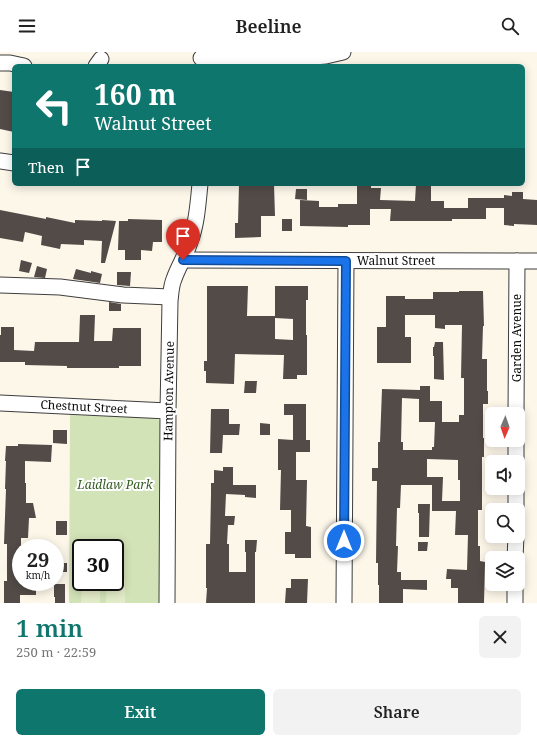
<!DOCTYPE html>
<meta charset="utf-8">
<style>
:root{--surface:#fff;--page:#f2f2f2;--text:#222;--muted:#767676;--accent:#0f766e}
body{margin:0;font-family:"Noto Serif",serif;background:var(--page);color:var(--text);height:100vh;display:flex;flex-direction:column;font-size:15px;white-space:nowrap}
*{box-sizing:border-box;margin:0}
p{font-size:13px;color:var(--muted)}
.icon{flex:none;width:22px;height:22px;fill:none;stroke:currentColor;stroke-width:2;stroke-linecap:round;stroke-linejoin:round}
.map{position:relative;height:551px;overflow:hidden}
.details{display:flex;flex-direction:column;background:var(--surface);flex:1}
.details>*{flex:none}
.top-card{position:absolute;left:12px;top:12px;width:513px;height:122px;border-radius:6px;box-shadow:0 2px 10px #0003;background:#0f766e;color:#fff;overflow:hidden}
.needle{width:26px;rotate:182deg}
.buttons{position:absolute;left:485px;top:355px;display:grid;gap:8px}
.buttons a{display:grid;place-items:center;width:40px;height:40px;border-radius:6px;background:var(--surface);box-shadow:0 2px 10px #0003;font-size:20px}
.speed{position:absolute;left:12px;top:487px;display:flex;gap:8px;font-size:20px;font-weight:700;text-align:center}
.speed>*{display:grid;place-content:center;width:52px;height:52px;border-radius:50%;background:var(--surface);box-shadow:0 2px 10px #0003;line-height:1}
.speed small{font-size:10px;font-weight:400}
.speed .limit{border:2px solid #111;border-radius:6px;background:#fff;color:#111}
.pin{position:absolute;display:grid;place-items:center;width:34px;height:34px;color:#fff;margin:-41px -17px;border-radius:50% 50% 50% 0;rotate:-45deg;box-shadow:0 0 4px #0007}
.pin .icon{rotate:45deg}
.me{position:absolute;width:44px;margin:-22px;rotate:0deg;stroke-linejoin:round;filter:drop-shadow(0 0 3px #0008)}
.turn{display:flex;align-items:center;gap:14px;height:84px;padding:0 16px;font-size:18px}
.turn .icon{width:52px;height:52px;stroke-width:2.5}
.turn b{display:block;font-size:28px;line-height:34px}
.then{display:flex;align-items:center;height:38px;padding:0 16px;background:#0003;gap:8px;font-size:15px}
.round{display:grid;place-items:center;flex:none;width:42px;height:42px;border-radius:6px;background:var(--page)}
.head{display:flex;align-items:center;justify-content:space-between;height:68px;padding:0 16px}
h1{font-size:24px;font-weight:600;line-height:30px;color:var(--accent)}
.button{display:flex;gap:8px;margin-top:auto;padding:8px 16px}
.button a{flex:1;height:46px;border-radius:6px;background:var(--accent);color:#fff;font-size:16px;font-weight:600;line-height:46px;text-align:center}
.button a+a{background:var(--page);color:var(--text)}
header{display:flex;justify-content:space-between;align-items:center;height:52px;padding:0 16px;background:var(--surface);font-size:18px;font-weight:600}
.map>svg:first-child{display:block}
</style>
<header><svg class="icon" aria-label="menu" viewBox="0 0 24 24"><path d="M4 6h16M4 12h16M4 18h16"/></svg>Beeline<svg class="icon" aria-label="search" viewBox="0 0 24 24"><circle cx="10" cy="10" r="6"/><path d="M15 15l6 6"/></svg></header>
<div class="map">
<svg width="537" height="551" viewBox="0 0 537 551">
<rect width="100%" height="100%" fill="#fdf7ea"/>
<path fill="#d3e3b8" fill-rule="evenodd" d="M 70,363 L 154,365 L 162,370 L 160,551 L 69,551 ZM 81,496 L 115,496 L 115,530 L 81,530 Z"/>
<g fill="#e3ecc9">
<path d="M 115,528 L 125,528 L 125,551 L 106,551 L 107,530 L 115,530 Z"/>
<path d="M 82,530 L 100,530 L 100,551 L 81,551 Z"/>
</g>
<g fill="#524b48" fill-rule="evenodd">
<path d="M 0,38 L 14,40 L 14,80 L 0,77 Z"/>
<path d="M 239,132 L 274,132 L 275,164 L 261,164 L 261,185 L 235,186 L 235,171 L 238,171 Z"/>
<path d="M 361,132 L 371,132 L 371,136 L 381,136 L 380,148 L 415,149 L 416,132 L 431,132 L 431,149 L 444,149 L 444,156 L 468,156 L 468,146 L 504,146 L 504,143 L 512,144 L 512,140 L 523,140 L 523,147 L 537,148 L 537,173 L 514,172 L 514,174 L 504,173 L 504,156 L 486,156 L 486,167 L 452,167 L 452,169 L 390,169 L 391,157 L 370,157 L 370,173 L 348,173 L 348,175 L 300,174 L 300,148 L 319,149 L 319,155 L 338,155 L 338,152 L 357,152 L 357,134 L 361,134 Z"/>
<path d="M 296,137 L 307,137 L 307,148 L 295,147 Z"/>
<path d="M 0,158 L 46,167 L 46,165 L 75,171 L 75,168 L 102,169 L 102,168 L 116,169 L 105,211 L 101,211 L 102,189 L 84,188 L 84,193 L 61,192 L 60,197 L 41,193 L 42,184 L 25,180 L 23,190 L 0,186 Z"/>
<path d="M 128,167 L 162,168 L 162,190 L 153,190 L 152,199 L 141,198 L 141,208 L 125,208 L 125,198 L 118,198 L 119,169 L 128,169 Z"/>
<rect x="282" y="167" width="10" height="12"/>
<path d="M 21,208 L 32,211 L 29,221 L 19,219 Z"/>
<path d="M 37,214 L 47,217 L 45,226 L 34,225 Z"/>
<path d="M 76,217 L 91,221 L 91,219 L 102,222 L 100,231 L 73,227 Z"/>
<path d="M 117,220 L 131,220 L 130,234 L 117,233 Z"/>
<path d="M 207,234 L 248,234 L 247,264 L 275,264 L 275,287 L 293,288 L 293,267 L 275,266 L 275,234 L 308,234 L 308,248 L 306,248 L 306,283 L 307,283 L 307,323 L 297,323 L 297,327 L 283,327 L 284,303 L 235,302 L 234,332 L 206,331 L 206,319 L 204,319 L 204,309 L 207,309 Z"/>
<path d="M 459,239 L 483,239 L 484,274 L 483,274 L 482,307 L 487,307 L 487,339 L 488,339 L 488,352 L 483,352 L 483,386 L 484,386 L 484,405 L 482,405 L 482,458 L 478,458 L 478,494 L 480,494 L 480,509 L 485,510 L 484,551 L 458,551 L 458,536 L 451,536 L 451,527 L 446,527 L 447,517 L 467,518 L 468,483 L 455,483 L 456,459 L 432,459 L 432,433 L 401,433 L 400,456 L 397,456 L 396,494 L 398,494 L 397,520 L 401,520 L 401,528 L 427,528 L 427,538 L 403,537 L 403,551 L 379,551 L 379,533 L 378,533 L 378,511 L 376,511 L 377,429 L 372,429 L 372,416 L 378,416 L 378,390 L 380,390 L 382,337 L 420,338 L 420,334 L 430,334 L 430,349 L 442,349 L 442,370 L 459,370 L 459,363 L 464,363 L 464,326 L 461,326 L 462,273 L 445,273 L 445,277 L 435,276 L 435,263 L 405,263 L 405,285 L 411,285 L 411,311 L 377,311 L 377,275 L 386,275 L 386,244 L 405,244 L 405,247 L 433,247 L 433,240 L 459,240 ZM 402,346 L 419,347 L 419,370 L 435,370 L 434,395 L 432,395 L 432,398 L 403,398 L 403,390 L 401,390 ZM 427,407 L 458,408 L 458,428 L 460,428 L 460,449 L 442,449 L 443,425 L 427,425 Z"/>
<path d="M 109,250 L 121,252 L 121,259 L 109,259 Z"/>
<path d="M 80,263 L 95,263 L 94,289 L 112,289 L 113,276 L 141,276 L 141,314 L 119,314 L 119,316 L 67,316 L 67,314 L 25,313 L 25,310 L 0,310 L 0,283 L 1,283 L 1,275 L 14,275 L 14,298 L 34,299 L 35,290 L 79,290 Z"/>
<path d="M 435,290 L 443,290 L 444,328 L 434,327 L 434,304 L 433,304 L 433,295 L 434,295 Z"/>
<path d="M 245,329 L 257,329 L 256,341 L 244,341 Z"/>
<path d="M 284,352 L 306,352 L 306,388 L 310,388 L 310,400 L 296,400 L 296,428 L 307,428 L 306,474 L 311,475 L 311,506 L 295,506 L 295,502 L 285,502 L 285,480 L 291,480 L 291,458 L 280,458 L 281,418 L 278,418 L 278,387 L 293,388 L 293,363 L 284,363 Z"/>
<path d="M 211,357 L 229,357 L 229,372 L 240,372 L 239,383 L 223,383 L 222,401 L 210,401 Z"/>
<path d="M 260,371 L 270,372 L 270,383 L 260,383 Z"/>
<path d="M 53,378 L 67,378 L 67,392 L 53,391 Z"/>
<path d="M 18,392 L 52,393 L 51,410 L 25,409 L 25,431 L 26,431 L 26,451 L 33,451 L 36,466 L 29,466 L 28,486 L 21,486 L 21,530 L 36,530 L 36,543 L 20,543 L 20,551 L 4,551 L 4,529 L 7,529 L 7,492 L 4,492 L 6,437 L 5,437 L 6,409 L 5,409 L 6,394 L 18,394 Z"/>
<path d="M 223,415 L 233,415 L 233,433 L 256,433 L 256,446 L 245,445 L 245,443 L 226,442 L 225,464 L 235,464 L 234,473 L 228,473 L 227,492 L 229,492 L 229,520 L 246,520 L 246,500 L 245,500 L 245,488 L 257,488 L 256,500 L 255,500 L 255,551 L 206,551 L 207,536 L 206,536 L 206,492 L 210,492 L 211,442 L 211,431 L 214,431 L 214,418 L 223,419 Z"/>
<path d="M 418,452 L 430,452 L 429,485 L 419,485 L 419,461 L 418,461 Z"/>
<rect x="56" y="469" width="11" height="14"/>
<path d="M 418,490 L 428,490 L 427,499 L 418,499 Z"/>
<rect x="56" y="511" width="11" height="9"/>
<path d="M 291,527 L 308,527 L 307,551 L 285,551 L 286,536 L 291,536 Z"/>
<path d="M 54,532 L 65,532 L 65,551 L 55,551 L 55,545 L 54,545 Z"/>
</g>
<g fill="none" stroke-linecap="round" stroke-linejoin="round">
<defs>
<g id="minor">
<path d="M 201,6 L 301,6 L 326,4 L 343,0"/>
<path d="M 0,11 L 10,11 L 24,14"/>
<path d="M 96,14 L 101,7"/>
<path d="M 0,109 L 14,111"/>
<path d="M 183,208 L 537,209"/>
<path d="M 0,233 L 60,235 L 123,243 L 170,245"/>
<path d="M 0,351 L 168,359"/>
<path d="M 516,362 L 517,209"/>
<path d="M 516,410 L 516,388"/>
<path d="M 516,458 L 516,436"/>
<path d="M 515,506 L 516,484"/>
<path d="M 167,551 L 168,359 L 170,249 C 171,241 171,234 174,227 C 178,215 186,203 190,190 C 197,172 198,151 200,132"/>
<path d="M 344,551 L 346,209"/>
<path d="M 515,551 L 515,532"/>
</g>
</defs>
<use href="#minor" stroke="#3e3e3e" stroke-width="17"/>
<use href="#minor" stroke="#fff" stroke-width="15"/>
</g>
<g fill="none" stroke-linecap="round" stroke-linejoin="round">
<defs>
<path id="route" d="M 183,208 L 346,209 L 344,489"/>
</defs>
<use href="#route" stroke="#114b97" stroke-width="10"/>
<use href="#route" stroke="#1a73e8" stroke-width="7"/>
</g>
<g text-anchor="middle" stroke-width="4" stroke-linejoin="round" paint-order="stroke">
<g font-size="12" fill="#0b0b0b" stroke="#fff">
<text x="396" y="213">Walnut Street</text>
<text transform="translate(517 286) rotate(-90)" y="4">Garden Avenue</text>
<text transform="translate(169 339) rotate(-89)" y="4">Hampton Avenue</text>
<text transform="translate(84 355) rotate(3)" y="4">Chestnut Street</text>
</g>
<g font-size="12" font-style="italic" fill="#335b22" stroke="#fff">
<text x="115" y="437">Laidlaw Park</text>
</g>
</g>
</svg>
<div class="buttons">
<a><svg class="needle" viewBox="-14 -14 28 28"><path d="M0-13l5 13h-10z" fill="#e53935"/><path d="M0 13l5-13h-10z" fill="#767676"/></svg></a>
<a><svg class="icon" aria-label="sound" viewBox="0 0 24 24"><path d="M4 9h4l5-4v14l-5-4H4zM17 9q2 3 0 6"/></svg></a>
<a><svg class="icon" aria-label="search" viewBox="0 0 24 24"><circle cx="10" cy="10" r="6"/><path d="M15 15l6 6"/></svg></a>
<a><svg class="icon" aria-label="layers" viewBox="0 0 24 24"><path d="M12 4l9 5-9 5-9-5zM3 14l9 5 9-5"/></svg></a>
</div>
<div class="speed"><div>29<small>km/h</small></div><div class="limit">30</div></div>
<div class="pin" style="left:183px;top:208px;background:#d93025"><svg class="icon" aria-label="arrive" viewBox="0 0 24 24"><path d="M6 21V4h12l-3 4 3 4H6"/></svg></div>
<svg class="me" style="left:344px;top:489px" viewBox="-20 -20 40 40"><circle r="17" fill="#1a73e8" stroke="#fff" stroke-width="3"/><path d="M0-11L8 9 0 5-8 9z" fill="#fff"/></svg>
<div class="top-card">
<div class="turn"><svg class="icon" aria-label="left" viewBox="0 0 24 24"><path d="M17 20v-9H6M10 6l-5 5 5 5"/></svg><div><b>160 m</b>Walnut Street</div></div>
<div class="then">Then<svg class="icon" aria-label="arrive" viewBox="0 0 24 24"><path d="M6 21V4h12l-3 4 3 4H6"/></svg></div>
</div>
</div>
<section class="details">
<div class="head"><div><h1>1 min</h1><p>250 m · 22:59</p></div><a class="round"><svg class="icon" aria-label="close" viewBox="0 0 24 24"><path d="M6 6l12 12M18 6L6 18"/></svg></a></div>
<div class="button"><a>Exit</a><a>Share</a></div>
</section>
